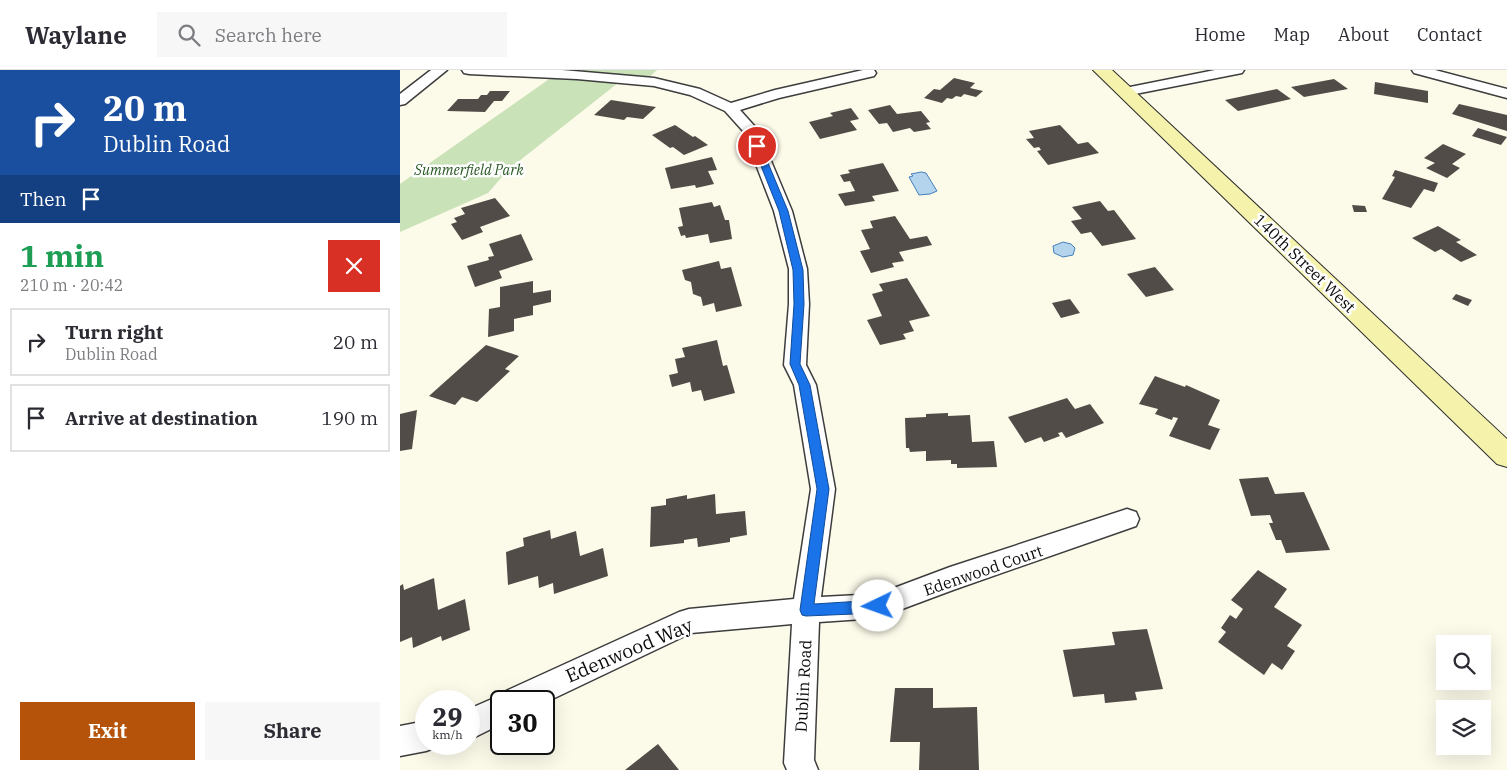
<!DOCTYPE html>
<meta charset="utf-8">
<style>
:root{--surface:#fff;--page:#f7f7f7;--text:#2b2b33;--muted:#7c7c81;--line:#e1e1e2;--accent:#b45309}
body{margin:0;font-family:"IBM Plex Serif",serif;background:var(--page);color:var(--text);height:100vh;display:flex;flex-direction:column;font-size:19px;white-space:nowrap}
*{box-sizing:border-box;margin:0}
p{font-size:16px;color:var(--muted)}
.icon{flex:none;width:28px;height:28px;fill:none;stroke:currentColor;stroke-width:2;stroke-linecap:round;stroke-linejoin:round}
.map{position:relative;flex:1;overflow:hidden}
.sheet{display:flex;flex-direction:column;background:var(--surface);width:400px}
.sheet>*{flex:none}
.top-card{background:#1a4fa0;color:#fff;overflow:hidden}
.buttons{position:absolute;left:1036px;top:565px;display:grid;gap:10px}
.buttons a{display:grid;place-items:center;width:55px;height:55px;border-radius:0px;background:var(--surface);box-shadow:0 5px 20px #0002;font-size:25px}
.speed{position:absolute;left:15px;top:620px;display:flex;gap:10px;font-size:25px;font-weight:700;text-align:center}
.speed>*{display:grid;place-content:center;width:65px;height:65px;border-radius:50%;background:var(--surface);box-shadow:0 5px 20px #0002;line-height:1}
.speed small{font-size:12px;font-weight:400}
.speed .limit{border:2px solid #111;border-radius:8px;background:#fff;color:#111}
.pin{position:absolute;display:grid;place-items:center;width:42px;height:42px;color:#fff;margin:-21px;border:2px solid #fff;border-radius:50%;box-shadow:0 1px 5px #0007}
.me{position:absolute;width:55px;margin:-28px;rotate:267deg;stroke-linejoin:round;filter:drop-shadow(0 0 4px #0008)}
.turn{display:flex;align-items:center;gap:18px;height:105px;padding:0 20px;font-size:22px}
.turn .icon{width:65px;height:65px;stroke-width:2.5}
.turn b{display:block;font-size:35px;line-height:42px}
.then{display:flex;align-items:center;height:48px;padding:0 20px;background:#0003;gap:10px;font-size:19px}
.round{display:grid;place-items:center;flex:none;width:52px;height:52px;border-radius:0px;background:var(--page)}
.summary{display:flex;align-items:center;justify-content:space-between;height:85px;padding:0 20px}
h1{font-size:30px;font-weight:800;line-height:38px;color:#1e9e55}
.cta{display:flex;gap:10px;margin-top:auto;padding:10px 20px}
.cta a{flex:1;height:58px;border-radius:0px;background:var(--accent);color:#fff;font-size:20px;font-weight:800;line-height:58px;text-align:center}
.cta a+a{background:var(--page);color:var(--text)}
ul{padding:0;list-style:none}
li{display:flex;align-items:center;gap:15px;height:68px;margin:0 10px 8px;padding:0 10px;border:2px solid var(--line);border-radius:0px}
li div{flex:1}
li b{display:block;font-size:19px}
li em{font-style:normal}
header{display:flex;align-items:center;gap:30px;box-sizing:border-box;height:70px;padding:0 25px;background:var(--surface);border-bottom:1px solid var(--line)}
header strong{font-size:24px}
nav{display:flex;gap:28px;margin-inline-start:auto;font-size:18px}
.search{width:350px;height:45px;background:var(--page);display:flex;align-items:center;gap:12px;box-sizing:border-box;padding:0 18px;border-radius:0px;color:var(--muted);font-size:19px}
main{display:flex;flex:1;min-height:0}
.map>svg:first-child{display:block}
</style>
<header>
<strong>Waylane</strong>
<div class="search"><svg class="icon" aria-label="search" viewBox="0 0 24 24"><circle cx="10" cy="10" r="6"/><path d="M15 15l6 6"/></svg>Search here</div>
<nav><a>Home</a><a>Map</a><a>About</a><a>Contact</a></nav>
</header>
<main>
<section class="sheet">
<div class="top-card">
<div class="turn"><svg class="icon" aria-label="right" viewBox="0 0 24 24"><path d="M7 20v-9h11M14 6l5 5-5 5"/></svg><div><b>20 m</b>Dublin Road</div></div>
<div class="then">Then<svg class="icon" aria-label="arrive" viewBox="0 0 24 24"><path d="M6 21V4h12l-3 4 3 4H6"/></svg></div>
</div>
<div class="summary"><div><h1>1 min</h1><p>210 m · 20:42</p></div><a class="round" style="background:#d93025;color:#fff"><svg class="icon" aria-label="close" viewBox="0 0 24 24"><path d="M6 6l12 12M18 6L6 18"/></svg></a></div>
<ul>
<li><svg class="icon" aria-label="right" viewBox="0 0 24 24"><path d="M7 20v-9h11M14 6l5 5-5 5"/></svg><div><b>Turn right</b><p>Dublin Road</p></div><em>20 m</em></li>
<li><svg class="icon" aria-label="arrive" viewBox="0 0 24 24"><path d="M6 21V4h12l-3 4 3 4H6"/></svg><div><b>Arrive at destination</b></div><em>190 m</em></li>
</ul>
<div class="cta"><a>Exit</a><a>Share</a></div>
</section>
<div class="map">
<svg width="1107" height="700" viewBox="0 0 1107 700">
<rect width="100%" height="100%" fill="#fcfae9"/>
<path fill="#cae2b7" d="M 162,0 L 257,0 L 245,11 L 223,9 L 109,99 L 88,123 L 0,162 L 0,114 Z"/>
<g fill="#b4d3ed" stroke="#4481bb">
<path d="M 521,102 L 526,103 L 537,121 L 530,124 L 519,125 L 509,107 L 513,106 L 511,104 Z"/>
<path d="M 663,172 L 671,174 L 675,178 L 673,185 L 663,187 L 654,183 L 653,176 Z"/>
</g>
<g fill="#514c47">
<path d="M 554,8 L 575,13 L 570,18 L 583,21 L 576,27 L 564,24 L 561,27 L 556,26 L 552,29 L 547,28 L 542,33 L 524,28 L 534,19 L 540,20 Z"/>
<path d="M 934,9 L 948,19 L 904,27 L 891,17 Z"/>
<path d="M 975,12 L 1028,21 L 1028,33 L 974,24 Z"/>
<path d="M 877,19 L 891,29 L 838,41 L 825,30 Z"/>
<path d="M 90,21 L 110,21 L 102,31 L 94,31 L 85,42 L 47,41 L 58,29 L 78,29 L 81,25 L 87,25 Z"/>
<path d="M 211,30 L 256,37 L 243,49 L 227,47 L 224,50 L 194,45 Z"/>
<path d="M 1059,34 L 1107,45 L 1107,61 L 1052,44 Z"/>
<path d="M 490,35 L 497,44 L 521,41 L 530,52 L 526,53 L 531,59 L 514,62 L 510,58 L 493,62 L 487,53 L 479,54 L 468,40 Z"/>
<path d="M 451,38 L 459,49 L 450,51 L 457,60 L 420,69 L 409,52 L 433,46 L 430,43 Z"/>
<path d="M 275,55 L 293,67 L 295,66 L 308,75 L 284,85 L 273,77 L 270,78 L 252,65 Z"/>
<path d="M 660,55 L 678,74 L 688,72 L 699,83 L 648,95 L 637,81 L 641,80 L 639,77 L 634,78 L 626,69 L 634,68 L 629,61 Z"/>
<path d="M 1078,58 L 1107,67 L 1101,75 L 1072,66 Z"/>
<path d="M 1043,74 L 1066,84 L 1052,94 L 1060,98 L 1047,108 L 1026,98 L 1035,93 L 1024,88 Z"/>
<path d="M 312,87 L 317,100 L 308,101 L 314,114 L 296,118 L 295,115 L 271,119 L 265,98 Z"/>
<path d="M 483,93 L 499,121 L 472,126 L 475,131 L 445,136 L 438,124 L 455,121 L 450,111 L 444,112 L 440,105 L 450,103 L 448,100 Z"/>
<path d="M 995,100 L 1038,113 L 1034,122 L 1024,119 L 1011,138 L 982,129 L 995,107 L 992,106 Z"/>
<path d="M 95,128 L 110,146 L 80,157 L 83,162 L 62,170 L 51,154 L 57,152 L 54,148 L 65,144 L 61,138 Z"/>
<path d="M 700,131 L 708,141 L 714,140 L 736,169 L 702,176 L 691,162 L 681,164 L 671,151 L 682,149 L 672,137 Z"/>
<path d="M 312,132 L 314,137 L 320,135 L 325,150 L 329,150 L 332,169 L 310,173 L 308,164 L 286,168 L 285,165 L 281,166 L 278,157 L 283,156 L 279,138 Z"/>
<path d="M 952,135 L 965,136 L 967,142 L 954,142 Z"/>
<path d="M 495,146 L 510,169 L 527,166 L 532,175 L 499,182 L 504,191 L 492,193 L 494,197 L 471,203 L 460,181 L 470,179 L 461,160 L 473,158 L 470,151 Z"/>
<path d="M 1038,156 L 1061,170 L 1056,172 L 1077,185 L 1061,192 L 1041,179 L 1035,182 L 1012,168 Z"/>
<path d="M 121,164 L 133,190 L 99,201 L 102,208 L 75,217 L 67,196 L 89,190 L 88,187 L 94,186 L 89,174 Z"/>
<path d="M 319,191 L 321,199 L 331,197 L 342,236 L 316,242 L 314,233 L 303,236 L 301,227 L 293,224 L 291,212 L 285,210 L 282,200 Z"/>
<path d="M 755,197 L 774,220 L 746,227 L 727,204 Z"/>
<path d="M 507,208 L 530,246 L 509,251 L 514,261 L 503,264 L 506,269 L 480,275 L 467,250 L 482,246 L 472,224 L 483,221 L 479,214 Z"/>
<path d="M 133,211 L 133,223 L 151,220 L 151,232 L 133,236 L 133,245 L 114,249 L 114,261 L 88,267 L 89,239 L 100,237 L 100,217 Z"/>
<path d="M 1056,224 L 1072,230 L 1068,236 L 1052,229 Z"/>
<path d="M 670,229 L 680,243 L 661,248 L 652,233 Z"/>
<path d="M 317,270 L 323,296 L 327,295 L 335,323 L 304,331 L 301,320 L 292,322 L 290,312 L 272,317 L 269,305 L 278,303 L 275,289 L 285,287 L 282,278 Z"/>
<path d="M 86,275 L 119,286 L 105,299 L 110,301 L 77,332 L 62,327 L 55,335 L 29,326 Z"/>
<path d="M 755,306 L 785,317 L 786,315 L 820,330 L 808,355 L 820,359 L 810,380 L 769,366 L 778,348 L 773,347 L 772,350 L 755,344 L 758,339 L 739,334 Z"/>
<path d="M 667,328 L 675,339 L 690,334 L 704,353 L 666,368 L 662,362 L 658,363 L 660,366 L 644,372 L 641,367 L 625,373 L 608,347 Z"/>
<path d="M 17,340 L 12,379 L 0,381 L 0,344 Z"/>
<path d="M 548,343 L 548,346 L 570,345 L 572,372 L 594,371 L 597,397 L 557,398 L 557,394 L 551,394 L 551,390 L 526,391 L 526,381 L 510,382 L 509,378 L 506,378 L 505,348 L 526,347 L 526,344 Z"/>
<path d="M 868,407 L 875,424 L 904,422 L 930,480 L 886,483 L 881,470 L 876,470 L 869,453 L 873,453 L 870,445 L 851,446 L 839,409 Z"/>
<path d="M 315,424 L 316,444 L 345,441 L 347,465 L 330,468 L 330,472 L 298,477 L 297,468 L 284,470 L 284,473 L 250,477 L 251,437 L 266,435 L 266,429 L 287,425 L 287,429 Z"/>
<path d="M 150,460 L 151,469 L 176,461 L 180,486 L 203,478 L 208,506 L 154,524 L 153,513 L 139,518 L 138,506 L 108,515 L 106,482 L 124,476 L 123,468 Z"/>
<path d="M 858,500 L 887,519 L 874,537 L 902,555 L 887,576 L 895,581 L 882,600 L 872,593 L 864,605 L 818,572 L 826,562 L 821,558 L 830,545 L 836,549 L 843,539 L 831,530 Z"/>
<path d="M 34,508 L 38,540 L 65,529 L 70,560 L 42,571 L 41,566 L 13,578 L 12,567 L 0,572 L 0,516 L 3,514 L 4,520 Z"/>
<path d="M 747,559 L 763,619 L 735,622 L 737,630 L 705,633 L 704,624 L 673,627 L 663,580 L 715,575 L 712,562 Z"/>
<path d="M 495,618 L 533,618 L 533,638 L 577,637 L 579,700 L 519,700 L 520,672 L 490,672 Z"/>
<path d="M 258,674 L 279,700 L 225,700 Z"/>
</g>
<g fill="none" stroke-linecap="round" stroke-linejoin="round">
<defs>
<g id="street">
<path d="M 31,0 L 47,0 L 5,34 L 0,35 L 0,24 Z"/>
<path d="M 62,0 L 162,0 L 254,8 L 300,19 L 331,33 L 375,20 L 463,0 L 474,0 L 476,3 L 474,6 L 379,28 L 340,40 L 358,60 L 392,141 L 407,199 L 409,234 L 406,295 L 416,315 L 435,419 L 421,527 L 478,524 L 550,497 L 727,439 L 736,442 L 739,449 L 736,456 L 553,520 L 478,548 L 419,552 L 414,690 L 418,700 L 387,700 L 384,693 L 392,554 L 291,563 L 144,633 L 144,631 L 101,631 L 101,654 L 69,670 L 69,639 L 101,625 L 104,626 L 106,621 L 279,542 L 289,539 L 394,529 L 411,419 L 394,315 L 384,295 L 389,234 L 389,199 L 374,141 L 343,61 L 325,41 L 290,25 L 254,16 L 177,9 L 69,4 L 64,3 Z"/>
<path d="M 815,0 L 844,0 L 842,3 L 837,4 L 725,26 L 720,25 L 718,22 L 720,19 Z"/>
<path d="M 1012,0 L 1035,0 L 1107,19 L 1107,28 L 1014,3 Z"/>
<path d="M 26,651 L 26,674 L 38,674 L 37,677 L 26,681 L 0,686 L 0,656 Z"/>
</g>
<path id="secondary" d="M 693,0 L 712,0 L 1107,369 L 1107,397 L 1097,394 Z"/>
</defs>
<use href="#street" stroke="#3d3d3d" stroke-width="3"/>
<use href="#secondary" stroke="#2c2c2c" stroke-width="2"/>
<use href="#street" fill="#fff" fill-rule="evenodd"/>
<use href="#secondary" fill="#f5f3ab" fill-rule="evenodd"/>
</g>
<path fill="#1a73e8" stroke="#114b97" d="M 354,74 L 361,76 L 388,141 L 403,200 L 404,234 L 400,294 L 410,315 L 429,419 L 414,534 L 478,530 L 483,532 L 485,536 L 483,541 L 478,543 L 406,546 L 402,545 L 400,540 L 417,419 L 399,315 L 390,294 L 394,234 L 393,200 L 379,141 L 353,76 Z"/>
<g text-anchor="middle" stroke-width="5" stroke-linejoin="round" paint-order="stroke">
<g font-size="14" font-style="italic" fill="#295823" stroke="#fff">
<text x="69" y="105">Summerfield Park</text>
</g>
<g font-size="16" fill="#0a0a0a" stroke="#fff">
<text transform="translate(905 193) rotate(44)" y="6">140th Street West</text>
<text transform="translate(583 500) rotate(-19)" y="6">Edenwood Court</text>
<text transform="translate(403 616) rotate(-87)" y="6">Dublin Road</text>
</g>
<g font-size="19" fill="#0a0a0a" stroke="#fff">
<text transform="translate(229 580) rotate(-23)" y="7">Edenwood Way</text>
</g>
</g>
</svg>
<div class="buttons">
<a><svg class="icon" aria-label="search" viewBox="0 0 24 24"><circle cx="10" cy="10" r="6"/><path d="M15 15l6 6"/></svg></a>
<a><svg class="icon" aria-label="layers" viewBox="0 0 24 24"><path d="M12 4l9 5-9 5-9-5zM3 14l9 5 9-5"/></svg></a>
</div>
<div class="speed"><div>29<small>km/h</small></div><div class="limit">30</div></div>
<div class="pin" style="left:357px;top:76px;background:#d93025"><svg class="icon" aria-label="arrive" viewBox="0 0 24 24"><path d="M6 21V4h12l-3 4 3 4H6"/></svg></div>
<svg class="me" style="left:478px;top:536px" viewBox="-20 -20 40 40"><circle r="19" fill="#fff"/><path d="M0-13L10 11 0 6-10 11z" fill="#1a73e8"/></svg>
</div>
</main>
